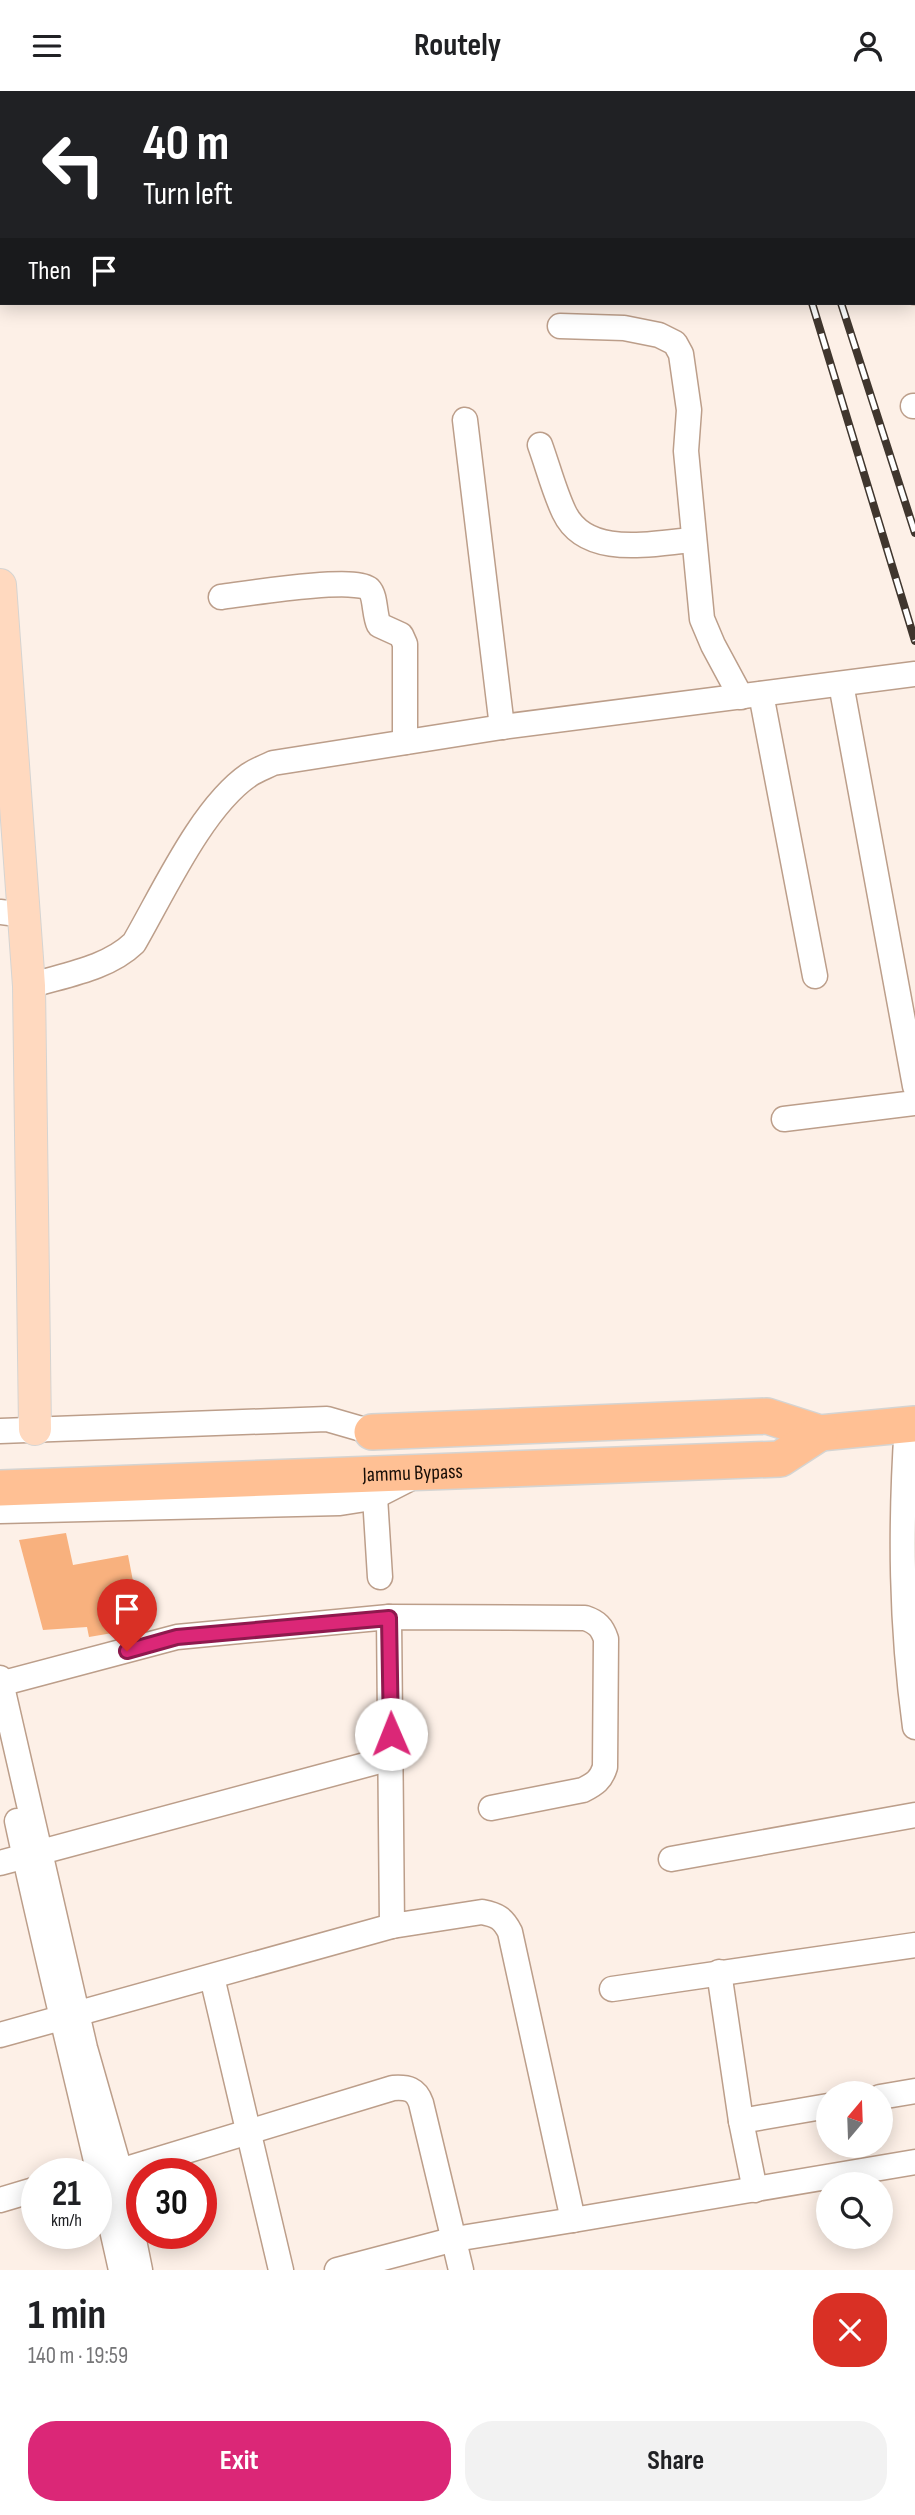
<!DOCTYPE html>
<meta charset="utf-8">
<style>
:root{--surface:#fff;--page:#f2f2f2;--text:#202124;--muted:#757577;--accent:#db2777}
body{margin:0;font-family:"Sofia Sans Condensed",sans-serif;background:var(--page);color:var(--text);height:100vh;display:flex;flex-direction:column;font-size:26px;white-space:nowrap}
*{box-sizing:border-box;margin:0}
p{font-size:23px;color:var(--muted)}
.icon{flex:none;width:38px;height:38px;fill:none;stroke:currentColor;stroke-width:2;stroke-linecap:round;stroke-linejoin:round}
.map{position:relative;height:2179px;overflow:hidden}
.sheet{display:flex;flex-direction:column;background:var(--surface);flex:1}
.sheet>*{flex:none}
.hud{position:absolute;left:0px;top:0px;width:915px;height:214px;box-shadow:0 4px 18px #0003;background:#202124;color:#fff;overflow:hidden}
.needle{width:46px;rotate:19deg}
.fabs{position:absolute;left:816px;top:1990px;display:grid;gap:14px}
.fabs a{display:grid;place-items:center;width:77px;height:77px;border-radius:50%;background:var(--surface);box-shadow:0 4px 18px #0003;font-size:35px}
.speed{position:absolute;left:21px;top:2067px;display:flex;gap:14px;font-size:35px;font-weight:700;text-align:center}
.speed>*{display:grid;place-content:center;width:91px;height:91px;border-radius:50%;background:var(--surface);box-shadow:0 4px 18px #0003;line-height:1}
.speed small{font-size:18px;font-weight:400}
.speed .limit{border:10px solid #d22;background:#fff;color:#111}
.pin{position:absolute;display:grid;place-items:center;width:60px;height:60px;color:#fff;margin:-72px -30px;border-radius:50% 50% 50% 0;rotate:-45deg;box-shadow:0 0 7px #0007}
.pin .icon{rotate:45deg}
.me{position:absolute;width:77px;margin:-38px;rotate:359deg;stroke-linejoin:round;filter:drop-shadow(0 0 5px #0008)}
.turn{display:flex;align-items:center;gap:24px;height:147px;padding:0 28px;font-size:32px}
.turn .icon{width:91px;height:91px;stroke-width:2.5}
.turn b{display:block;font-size:49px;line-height:60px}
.then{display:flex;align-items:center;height:66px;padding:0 28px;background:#0003;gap:14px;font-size:26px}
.round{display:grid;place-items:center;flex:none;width:74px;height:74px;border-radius:28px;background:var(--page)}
.head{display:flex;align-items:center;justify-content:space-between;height:119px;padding:0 28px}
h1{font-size:42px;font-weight:700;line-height:52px}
.cta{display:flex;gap:14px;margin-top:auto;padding:14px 28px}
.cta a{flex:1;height:80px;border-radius:28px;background:var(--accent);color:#fff;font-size:28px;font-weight:700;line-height:80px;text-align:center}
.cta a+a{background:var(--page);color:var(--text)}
header{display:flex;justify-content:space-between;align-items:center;height:91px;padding:0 28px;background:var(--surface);font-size:32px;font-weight:700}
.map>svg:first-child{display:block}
</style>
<header><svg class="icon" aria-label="menu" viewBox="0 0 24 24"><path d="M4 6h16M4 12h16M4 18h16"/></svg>Routely<svg class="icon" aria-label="person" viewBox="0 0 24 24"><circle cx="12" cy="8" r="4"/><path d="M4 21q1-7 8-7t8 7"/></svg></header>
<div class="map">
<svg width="915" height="2179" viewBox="0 0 915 2179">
<rect width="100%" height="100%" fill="#fdf0e7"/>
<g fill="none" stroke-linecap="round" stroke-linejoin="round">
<g stroke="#ffc59c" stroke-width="5">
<path d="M 428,0 L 429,2"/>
<path d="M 914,112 L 915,112"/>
</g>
</g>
<path fill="#f8b17e" d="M 66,1442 L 73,1474 L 128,1464 L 142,1537 L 89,1546 L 87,1536 L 43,1539 L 19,1449 Z"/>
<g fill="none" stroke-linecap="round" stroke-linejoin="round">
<defs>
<g id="minor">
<path d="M 144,0 L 144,2"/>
<path d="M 269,0 L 269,2"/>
<path d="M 0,126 L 2,126"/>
<path d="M 914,201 L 915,201"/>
<path d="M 560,235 L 624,237 L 659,244 L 675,252 L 681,263 L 689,319 L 686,360 L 702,528 L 713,554 L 741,606"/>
<path d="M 913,315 L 915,315"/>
<path d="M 465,329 L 502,636"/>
<path d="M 540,354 C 548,376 554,400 564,421 C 586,468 652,452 693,449"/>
<path d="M 221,506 C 245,503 355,485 369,498 C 376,505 374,524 379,534 L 401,544 L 405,553 L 405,651"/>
<path d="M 841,593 L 915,995"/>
<path d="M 761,603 L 815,885"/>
<path d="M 0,821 L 25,824"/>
<path d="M 29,895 C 64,884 107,878 134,852 C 163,802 202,716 249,684 C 256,679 265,676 273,672 L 502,636 L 915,583"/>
<path d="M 784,1028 L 915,1012"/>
<path d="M 907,1333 C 900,1437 901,1533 915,1636"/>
<path d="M 0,1340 L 327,1328 L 372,1341"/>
<path d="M 375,1406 L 380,1486"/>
<path d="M 0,1420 L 340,1412 L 372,1407 L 415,1385"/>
<path d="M 389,1526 L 392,1835 L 482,1821 C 497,1824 503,1827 510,1841 L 573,2129 L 915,2071"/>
<path d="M 0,1587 L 85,1957 L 120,2080 L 140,2179"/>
<path d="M 0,1593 L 177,1546 L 389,1526 L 585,1527 C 597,1531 602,1536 606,1548 L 605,1676 C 601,1689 595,1693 583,1699 L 491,1717"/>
<path d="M 17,1730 C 49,1880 88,2029 121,2179"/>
<path d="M 671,1768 L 915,1724"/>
<path d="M 0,1772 L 391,1667"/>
<path d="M 719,1881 L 741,2030 L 755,2099"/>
<path d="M 212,1886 L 281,2179"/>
<path d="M 612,1898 L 915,1854"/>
<path d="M 0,1944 L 392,1835"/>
<path d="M 880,2006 L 915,2000"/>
<path d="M 741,2030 L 828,2015"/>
<path d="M 105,2080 L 120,2080 L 393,1997 C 408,1996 416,1998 421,2012 L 461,2179"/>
<path d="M 0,2109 L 37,2098"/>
<path d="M 337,2179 L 455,2148 L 573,2129"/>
</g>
<path id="major" d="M 0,494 L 29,895 L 35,1338"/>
<g id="highway">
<path d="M 372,1341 L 767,1325 L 820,1342 L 915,1333"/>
<path id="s1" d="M 0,1397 L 780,1368 L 820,1342"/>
</g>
</defs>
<use href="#minor" stroke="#bc9e8a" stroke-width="27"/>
<use href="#major" stroke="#d5d4d2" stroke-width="34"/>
<use href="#highway" stroke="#d5d4d2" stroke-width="38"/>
<use href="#minor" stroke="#fff" stroke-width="24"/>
<use href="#major" stroke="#ffd9bf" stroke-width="32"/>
<use href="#highway" stroke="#ffc094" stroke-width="35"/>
<defs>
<g id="rail">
<path d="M 746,0 L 747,2"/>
<path d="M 774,0 L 775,2"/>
<path d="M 812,212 L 915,550"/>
<path d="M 841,212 L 915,442"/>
</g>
</defs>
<use href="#rail" stroke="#40362e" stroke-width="8"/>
<use href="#rail" stroke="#fff" stroke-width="5" stroke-dasharray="16" stroke-linecap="butt"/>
</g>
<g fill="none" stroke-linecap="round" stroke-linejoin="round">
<defs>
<path id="route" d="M 127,1560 L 177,1546 L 389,1527 L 391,1643"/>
</defs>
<use href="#route" stroke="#8e194d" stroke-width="18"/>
<use href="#route" stroke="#db2777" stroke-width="12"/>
</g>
<g text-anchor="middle" stroke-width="5" stroke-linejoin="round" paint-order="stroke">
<g font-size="21" fill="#180e07" stroke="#fff">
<text dy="7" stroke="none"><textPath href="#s1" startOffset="413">Jammu Bypass</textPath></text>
</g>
</g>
</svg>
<div class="fabs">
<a><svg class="needle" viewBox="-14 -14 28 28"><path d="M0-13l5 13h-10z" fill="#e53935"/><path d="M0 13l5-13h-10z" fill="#757577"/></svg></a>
<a><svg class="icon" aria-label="search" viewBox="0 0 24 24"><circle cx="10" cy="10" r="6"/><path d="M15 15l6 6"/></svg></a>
</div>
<div class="speed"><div>21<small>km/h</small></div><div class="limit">30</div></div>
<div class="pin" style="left:127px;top:1560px;background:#d93025"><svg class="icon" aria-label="arrive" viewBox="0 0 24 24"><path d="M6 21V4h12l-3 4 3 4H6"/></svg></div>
<svg class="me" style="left:391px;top:1643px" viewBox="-20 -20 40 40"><circle r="19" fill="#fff"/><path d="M0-13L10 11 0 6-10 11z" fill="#db2777"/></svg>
<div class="hud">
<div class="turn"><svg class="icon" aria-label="left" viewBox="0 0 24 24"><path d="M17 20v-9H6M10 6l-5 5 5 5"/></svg><div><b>40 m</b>Turn left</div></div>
<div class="then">Then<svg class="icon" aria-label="arrive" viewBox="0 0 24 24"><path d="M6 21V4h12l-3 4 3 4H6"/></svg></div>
</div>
</div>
<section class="sheet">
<div class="head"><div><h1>1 min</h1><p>140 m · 19:59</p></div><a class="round" style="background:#d93025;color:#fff"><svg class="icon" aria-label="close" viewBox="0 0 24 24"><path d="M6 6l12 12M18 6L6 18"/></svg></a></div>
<div class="cta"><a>Exit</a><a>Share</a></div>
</section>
